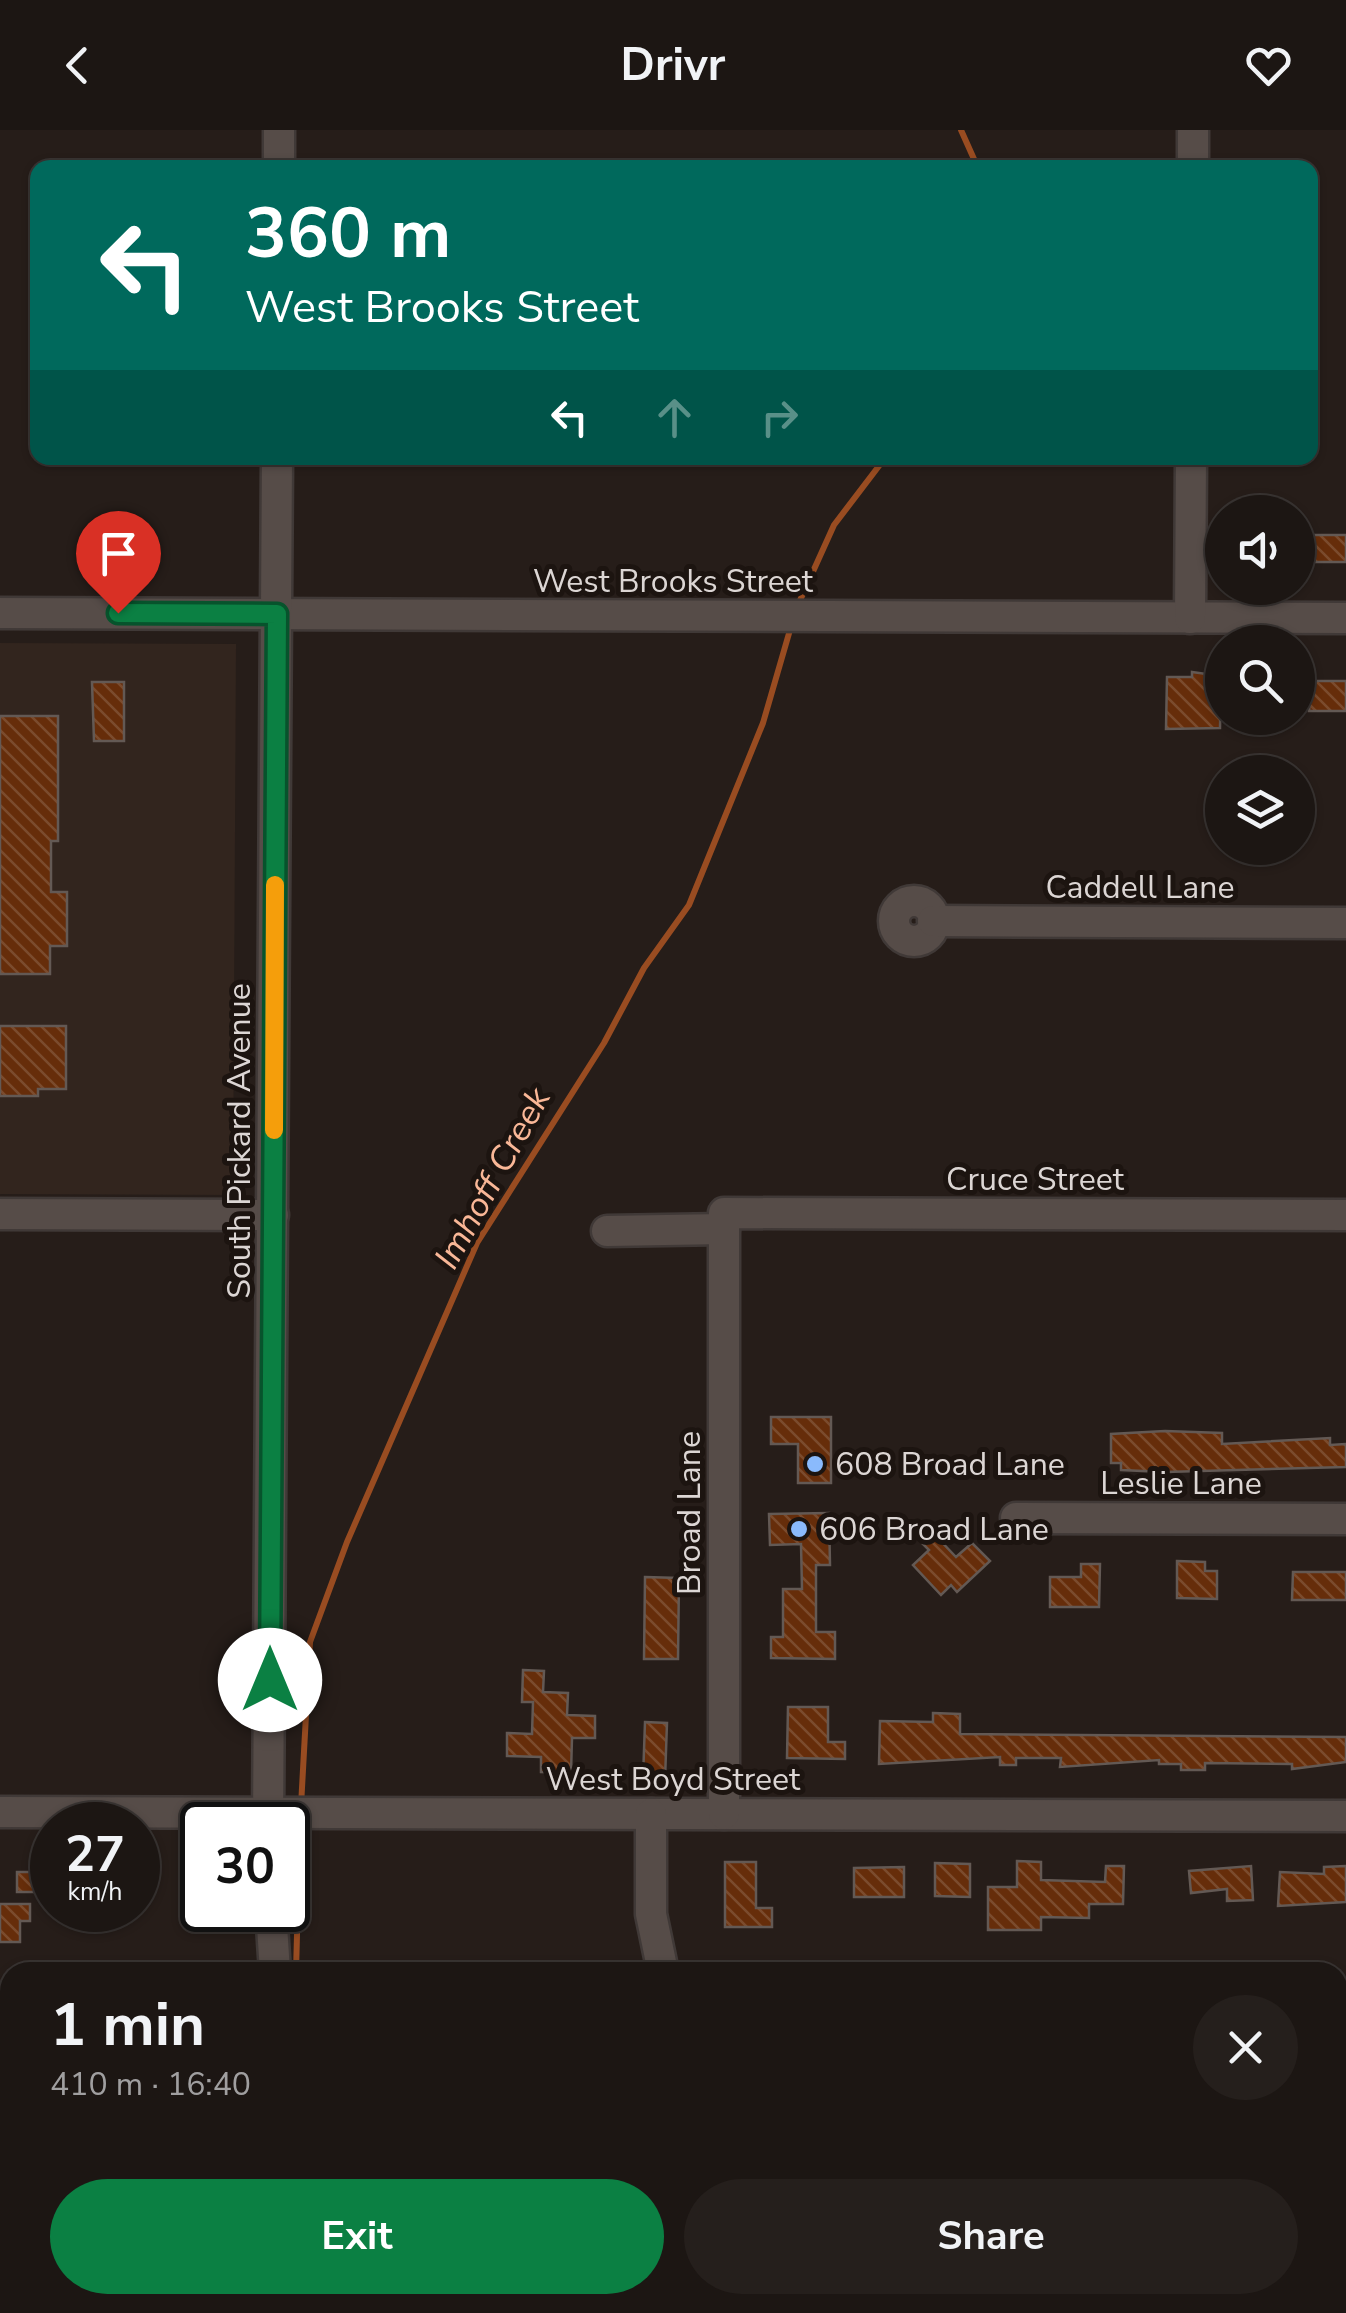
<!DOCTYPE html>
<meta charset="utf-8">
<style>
:root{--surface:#1c1613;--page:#251f1c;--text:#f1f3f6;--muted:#a09fa0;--line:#3a3533;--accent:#0b8043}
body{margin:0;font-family:"Nunito Sans",sans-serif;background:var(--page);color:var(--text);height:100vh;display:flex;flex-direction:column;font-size:38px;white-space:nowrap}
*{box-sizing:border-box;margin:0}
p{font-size:32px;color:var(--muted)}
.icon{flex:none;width:55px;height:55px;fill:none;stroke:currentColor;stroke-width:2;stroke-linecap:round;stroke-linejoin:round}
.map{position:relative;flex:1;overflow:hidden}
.side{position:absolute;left:0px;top:1832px;width:1348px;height:352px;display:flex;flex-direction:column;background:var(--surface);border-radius:30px 30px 0 0;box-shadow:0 2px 8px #0004,0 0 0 2px var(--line)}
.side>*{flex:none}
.top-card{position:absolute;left:30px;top:30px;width:1288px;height:305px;border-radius:20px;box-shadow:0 2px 8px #0004,0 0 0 2px var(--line);background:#00695c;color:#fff;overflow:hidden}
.controls{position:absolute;left:1205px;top:365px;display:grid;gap:20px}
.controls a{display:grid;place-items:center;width:110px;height:110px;border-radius:50%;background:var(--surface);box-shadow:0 2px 8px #0004,0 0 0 2px var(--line);font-size:50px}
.speed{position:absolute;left:30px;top:1672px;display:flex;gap:20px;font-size:50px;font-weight:700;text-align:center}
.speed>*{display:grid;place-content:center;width:130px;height:130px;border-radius:50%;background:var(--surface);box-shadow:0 2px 8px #0004,0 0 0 2px var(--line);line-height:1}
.speed small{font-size:25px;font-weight:400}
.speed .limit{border:5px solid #111;border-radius:15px;background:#fff;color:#111}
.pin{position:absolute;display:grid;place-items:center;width:85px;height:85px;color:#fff;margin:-102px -42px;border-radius:50% 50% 50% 0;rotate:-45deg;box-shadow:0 0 10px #0007}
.pin .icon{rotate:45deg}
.me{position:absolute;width:110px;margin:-55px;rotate:0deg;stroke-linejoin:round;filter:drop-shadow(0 0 8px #0008)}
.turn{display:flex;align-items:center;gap:35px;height:210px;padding:0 50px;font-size:45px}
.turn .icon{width:130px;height:130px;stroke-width:2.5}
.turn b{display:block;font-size:70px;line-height:85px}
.lanes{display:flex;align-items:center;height:95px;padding:0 50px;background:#0003;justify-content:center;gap:50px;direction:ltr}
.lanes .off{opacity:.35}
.round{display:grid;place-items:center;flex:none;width:105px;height:105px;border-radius:52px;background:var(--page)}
.head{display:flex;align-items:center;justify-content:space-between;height:170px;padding:0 50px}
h1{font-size:60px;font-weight:700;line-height:75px}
.primary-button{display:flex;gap:20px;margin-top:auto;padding:20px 50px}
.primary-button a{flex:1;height:115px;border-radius:60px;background:var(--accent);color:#fff;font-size:40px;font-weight:700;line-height:115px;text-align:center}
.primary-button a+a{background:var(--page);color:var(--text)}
header{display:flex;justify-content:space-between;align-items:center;height:130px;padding:0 50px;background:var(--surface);font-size:45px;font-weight:700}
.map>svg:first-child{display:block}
</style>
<header><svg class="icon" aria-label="back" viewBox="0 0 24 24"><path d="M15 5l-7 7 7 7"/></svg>Drivr<svg class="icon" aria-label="heart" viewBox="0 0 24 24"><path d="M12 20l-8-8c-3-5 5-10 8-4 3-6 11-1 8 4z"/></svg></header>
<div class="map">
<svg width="1346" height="2183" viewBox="0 0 1346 2183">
<defs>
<pattern id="building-back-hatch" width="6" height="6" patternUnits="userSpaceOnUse" patternTransform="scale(2.5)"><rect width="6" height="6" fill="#662d0a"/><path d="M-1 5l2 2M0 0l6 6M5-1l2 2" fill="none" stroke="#7b4b2d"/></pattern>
</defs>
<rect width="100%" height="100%" fill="#261d19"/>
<path fill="#32251e" d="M 0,513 L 236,514 L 233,1065 L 0,1064 Z"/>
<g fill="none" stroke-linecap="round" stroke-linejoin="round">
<g stroke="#994c21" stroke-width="6">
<path d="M 961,0 L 978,38"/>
<path d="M 797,477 L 834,395 L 885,328"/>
<path d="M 301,1676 L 310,1512 L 347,1412 L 477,1113 L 604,913 L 644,838 L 689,775 L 763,593 L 792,493"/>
<path d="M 296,1842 L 300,1694"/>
<path d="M 257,2183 L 257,2175"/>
</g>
</g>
<g fill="url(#building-back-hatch)" stroke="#635954" stroke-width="2.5">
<rect x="1302" y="405" width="44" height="27"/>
<path d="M 1192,542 L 1221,546 L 1220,598 L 1166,599 L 1167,547 L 1192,547 Z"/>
<path d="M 1312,551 L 1346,551 L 1346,581 L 1309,581 Z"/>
<path d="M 92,552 L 124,552 L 124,611 L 94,611 Z"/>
<path d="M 0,586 L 58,586 L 58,711 L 51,711 L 51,762 L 67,762 L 67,816 L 50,816 L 50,844 L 0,844 Z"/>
<path d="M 0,896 L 66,896 L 66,959 L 38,959 L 38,966 L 0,966 Z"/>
<path d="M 771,1287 L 831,1287 L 831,1353 L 798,1353 L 798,1314 L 771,1314 Z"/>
<path d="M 1165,1301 L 1222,1303 L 1222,1314 L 1330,1308 L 1330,1315 L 1346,1314 L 1346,1337 L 1165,1342 L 1121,1340 L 1121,1333 L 1111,1333 L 1111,1304 Z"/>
<path d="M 829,1383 L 830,1435 L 816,1435 L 816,1502 L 835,1502 L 835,1529 L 771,1528 L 771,1507 L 783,1507 L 783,1459 L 802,1459 L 801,1414 L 770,1415 L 769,1384 Z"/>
<path d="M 934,1404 L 956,1427 L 972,1413 L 990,1431 L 957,1462 L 951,1455 L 941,1465 L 913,1435 L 929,1420 L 923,1414 Z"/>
<path d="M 1177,1431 L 1205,1432 L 1205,1441 L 1217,1441 L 1217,1469 L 1177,1468 Z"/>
<path d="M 1081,1434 L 1100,1434 L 1099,1477 L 1050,1477 L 1050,1447 L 1081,1447 Z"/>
<path d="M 1293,1442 L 1346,1442 L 1346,1470 L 1292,1470 Z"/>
<path d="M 645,1447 L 679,1448 L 678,1529 L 644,1529 Z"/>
<path d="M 523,1540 L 544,1541 L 543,1562 L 568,1563 L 567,1585 L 595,1586 L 595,1608 L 572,1608 L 571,1643 L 541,1642 L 541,1627 L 507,1626 L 507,1603 L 532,1604 L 533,1572 L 522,1572 Z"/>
<path d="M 788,1577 L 828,1577 L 828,1612 L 845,1612 L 845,1629 L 787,1628 Z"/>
<path d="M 933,1583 L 960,1584 L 960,1604 L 1346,1607 L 1346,1632 L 1292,1639 L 1292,1634 L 1205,1633 L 1205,1640 L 1181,1640 L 1181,1634 L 1159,1634 L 1159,1630 L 1060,1637 L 1061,1628 L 1016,1628 L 1016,1635 L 1000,1635 L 1000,1627 L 879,1634 L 880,1591 L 933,1592 Z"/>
<path d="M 645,1592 L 667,1593 L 665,1650 L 643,1649 Z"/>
<path d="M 1017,1731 L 1041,1732 L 1041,1750 L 1105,1752 L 1106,1736 L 1124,1736 L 1123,1774 L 1089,1774 L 1089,1788 L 1041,1787 L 1041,1800 L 988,1800 L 988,1757 L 1017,1757 Z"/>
<path d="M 725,1732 L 756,1732 L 756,1778 L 772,1778 L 772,1797 L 725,1797 Z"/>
<path d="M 935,1733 L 970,1734 L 970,1767 L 935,1766 Z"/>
<path d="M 1251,1736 L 1253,1770 L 1227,1771 L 1227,1759 L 1191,1763 L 1189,1741 Z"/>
<path d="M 1346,1736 L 1346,1772 L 1278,1776 L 1280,1742 L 1324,1744 L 1324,1737 Z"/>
<path d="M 904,1737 L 904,1767 L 854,1767 L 854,1738 Z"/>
<rect x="17" y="1742" width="18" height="20"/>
<rect x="182" y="1742" width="20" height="30"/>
<path d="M 0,1774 L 30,1774 L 30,1791 L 20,1791 L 20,1812 L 0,1812 Z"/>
</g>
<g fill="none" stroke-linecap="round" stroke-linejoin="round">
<defs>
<g id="minor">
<path d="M 279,38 L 279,0"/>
<path d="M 1193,38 L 1193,0"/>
<path d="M 0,483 L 1346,488"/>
<path d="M 1190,488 L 1191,328"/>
<circle cx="914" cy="791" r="20"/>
<path d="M 933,791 L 1346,793"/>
<path d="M 0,1084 L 273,1085"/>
<path d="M 607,1101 L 724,1099"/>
<path d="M 1016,1388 L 1346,1389"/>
<path d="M 0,1682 L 1346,1686"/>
<path d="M 651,1684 L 651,1784 L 663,1842"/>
<path d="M 724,1684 L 724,1083 L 1346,1085"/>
<path d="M 268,1695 L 277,328"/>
<path d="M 271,1780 L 275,1842"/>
<path d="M 1338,1971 L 1346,1971"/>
<path d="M 277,2175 L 278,2183"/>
<path d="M 932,2175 L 932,2183"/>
</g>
</defs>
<use href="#minor" stroke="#403937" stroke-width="35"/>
<use href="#minor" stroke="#564c48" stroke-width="30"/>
</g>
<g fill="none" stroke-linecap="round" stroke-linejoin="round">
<defs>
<path id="route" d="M 118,483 L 277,484 L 270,1550"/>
</defs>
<use href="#route" stroke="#07532c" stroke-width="25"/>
<use href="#route" stroke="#0b8043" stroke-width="18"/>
<path stroke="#f59e0b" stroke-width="18" d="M 274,1000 L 275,755"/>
</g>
<g fill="#8abafc" stroke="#1c1410" stroke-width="4">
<circle cx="815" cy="1334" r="10"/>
<circle cx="799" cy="1399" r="10"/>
</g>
<g text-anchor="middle" stroke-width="10" stroke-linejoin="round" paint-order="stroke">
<g font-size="32" fill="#dcd6d4" stroke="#1c1410">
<text x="673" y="462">West Brooks Street</text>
<text x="1140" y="768">Caddell Lane</text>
<text transform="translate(239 1011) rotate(-90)" y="11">South Pickard Avenue</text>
<text x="1035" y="1060">Cruce Street</text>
<text x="1181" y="1364">Leslie Lane</text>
<text transform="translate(689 1383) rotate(-90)" y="11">Broad Lane</text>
<text x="673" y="1660">West Boyd Street</text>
</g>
<g font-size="32" fill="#dcd6d4" stroke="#1c1410" text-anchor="start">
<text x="835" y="1345">608 Broad Lane</text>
<text x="819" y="1410">606 Broad Lane</text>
</g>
<g font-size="35" font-style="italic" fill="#f9b797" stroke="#1c1410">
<text transform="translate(492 1048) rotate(-61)" y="12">Imhoff Creek</text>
</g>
</g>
</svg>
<div class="controls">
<a><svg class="icon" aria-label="sound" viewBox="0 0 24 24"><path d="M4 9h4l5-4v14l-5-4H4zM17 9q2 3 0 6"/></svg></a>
<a><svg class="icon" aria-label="search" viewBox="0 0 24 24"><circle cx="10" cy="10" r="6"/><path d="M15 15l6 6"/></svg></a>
<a><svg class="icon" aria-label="layers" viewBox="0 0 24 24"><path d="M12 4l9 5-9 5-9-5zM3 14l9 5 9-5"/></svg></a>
</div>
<div class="speed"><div>27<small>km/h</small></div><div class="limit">30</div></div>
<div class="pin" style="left:118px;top:483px;background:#d93025"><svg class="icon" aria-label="arrive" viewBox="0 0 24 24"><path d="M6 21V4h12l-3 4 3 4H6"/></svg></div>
<svg class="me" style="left:270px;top:1550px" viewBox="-20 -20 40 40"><circle r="19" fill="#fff"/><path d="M0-13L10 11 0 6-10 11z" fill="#0b8043"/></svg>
<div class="top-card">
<div class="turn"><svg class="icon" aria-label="left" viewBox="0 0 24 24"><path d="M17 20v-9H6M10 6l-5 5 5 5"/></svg><div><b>360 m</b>West Brooks Street</div></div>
<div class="lanes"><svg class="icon" aria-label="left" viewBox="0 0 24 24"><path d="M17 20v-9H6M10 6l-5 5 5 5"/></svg><svg class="icon off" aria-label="ahead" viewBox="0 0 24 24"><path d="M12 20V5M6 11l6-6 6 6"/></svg><svg class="icon off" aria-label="right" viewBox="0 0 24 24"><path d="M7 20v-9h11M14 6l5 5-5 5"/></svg></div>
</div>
<section class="side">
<div class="head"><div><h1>1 min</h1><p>410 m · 16:40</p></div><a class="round"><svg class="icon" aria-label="close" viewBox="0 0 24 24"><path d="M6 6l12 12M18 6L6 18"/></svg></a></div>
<div class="primary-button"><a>Exit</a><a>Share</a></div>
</section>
</div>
